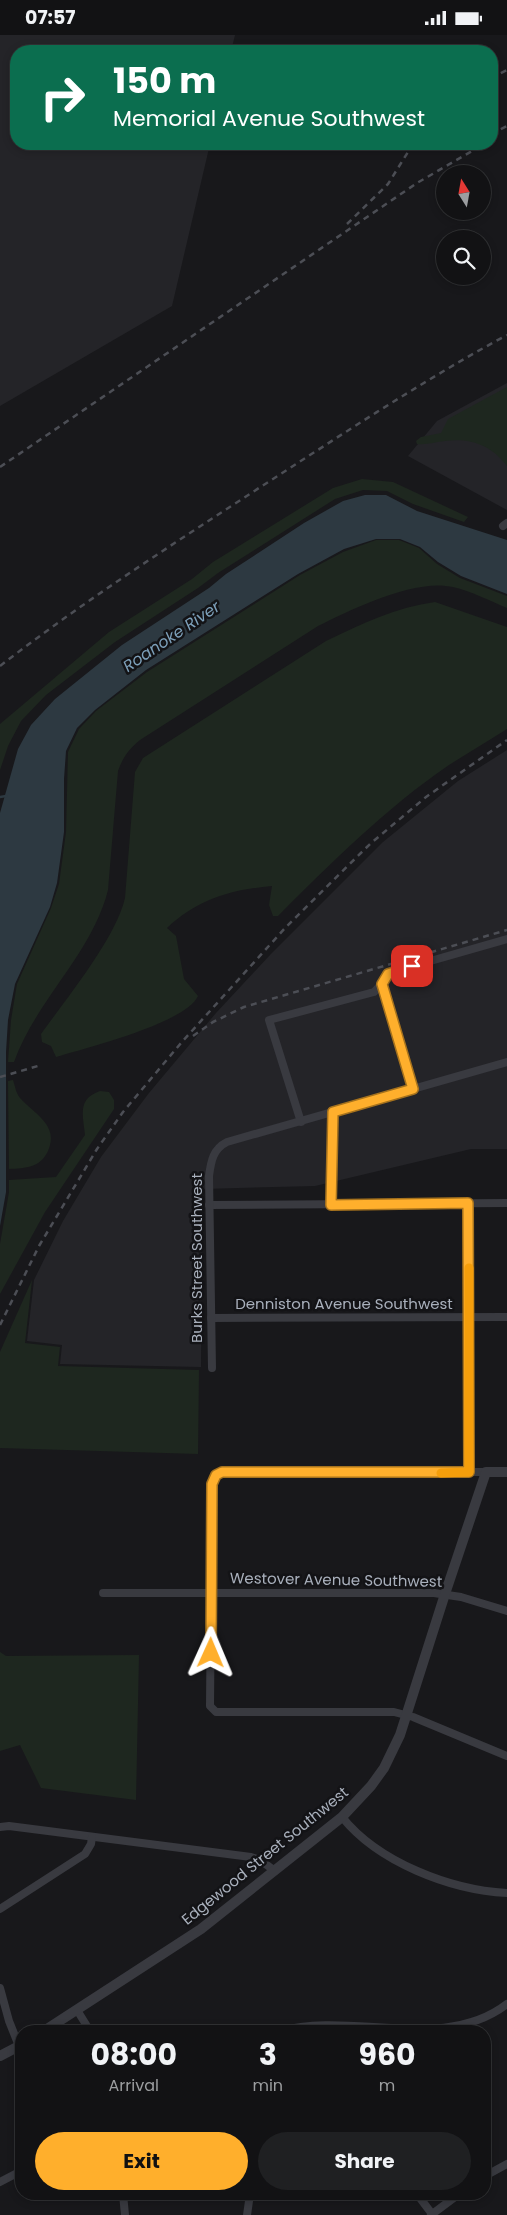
<!DOCTYPE html>
<style>
:root{--surface:#121214;--page:#1f2022;--text:#f1f3f6;--muted:#9c9ea0;--line:#313234;--accent:#ffaf2c}
body{margin:0;font-family:Poppins,sans-serif;background:var(--page);color:var(--text);height:100vh;display:flex;flex-direction:column;font-size:19px;white-space:nowrap}
*{box-sizing:border-box;margin:0}
p{font-size:16px;color:var(--muted)}
.icon{flex:none;width:28px;height:28px;fill:none;stroke:currentColor;stroke-width:2;stroke-linecap:round;stroke-linejoin:round}
.map{position:relative;flex:1;overflow:hidden}
.panel{position:absolute;left:15px;top:1990px;width:476px;height:175px;display:flex;flex-direction:column;background:var(--surface);border-radius:20px;box-shadow:0 2px 8px #0003,0 0 0 1px var(--line)}
.panel>*{flex:none}
.guide{position:absolute;left:10px;top:10px;width:488px;height:105px;border-radius:20px;box-shadow:0 2px 8px #0003,0 0 0 1px var(--line);background:#0b6e4f;color:#fff;overflow:hidden}
.needle{width:32px;rotate:349deg}
.tools{position:absolute;left:436px;top:130px;display:grid;gap:10px}
.tools a{display:grid;place-items:center;width:55px;height:55px;border-radius:50%;background:var(--surface);box-shadow:0 2px 8px #0003,0 0 0 1px var(--line);font-size:25px}
.pin{position:absolute;display:grid;place-items:center;width:42px;height:42px;color:#fff;margin:-21px;border-radius:10px;box-shadow:0 2px 8px #0006}
.me{position:absolute;width:55px;margin:-28px;rotate:1deg;stroke-linejoin:round;filter:drop-shadow(0 0 4px #0008)}
.turn{display:flex;align-items:center;gap:18px;height:105px;padding:0 20px;font-size:22px}
.turn .icon{width:65px;height:65px;stroke-width:2.5}
.turn b{display:block;font-size:35px;line-height:42px}
.eta{display:flex;justify-content:space-evenly;align-items:center;height:85px;text-align:center}
.eta b{font-size:30px;font-weight:700;line-height:35px}
.action{display:flex;gap:10px;margin-top:auto;padding:10px 20px}
.action a{flex:1;height:58px;border-radius:30px;background:var(--accent);color:#111;font-size:20px;font-weight:700;line-height:58px;text-align:center}
.action a+a{background:var(--page);color:var(--text)}
.status{display:flex;justify-content:space-between;align-items:center;height:35px;padding:0 25px;background:var(--surface);direction:ltr}
.status svg{height:14px;fill:currentColor}
.map>svg:first-child{display:block}
</style>
<div class="status"><b>07:57</b><svg viewBox="0 0 49 12"><path d="M0 12V9h3v3zM5 12V6h3v6zM10 12V3h3v9zM15 12V0h3v12zM26 1h20v11H26zM47 4h2v5h-2z"/></svg></div>
<div class="map">
<svg width="507" height="2180" viewBox="0 0 507 2180">
<rect width="100%" height="100%" fill="#18181b"/>
<g fill="#242428">
<path d="M 0,0 L 235,0 L 231,16 L 16,16 L 16,109 L 210,109 L 172,271 L 0,371 Z"/>
<path d="M 507,348 L 507,475 L 408,421 L 437,386 Z"/>
<path d="M 507,715 L 507,1114 L 471,1114 L 315,1151 L 202,1154 L 201,1332 L 60,1329 L 62,1310 L 27,1306 L 34,1245 L 63,1186 L 101,1122 L 149,1058 L 216,978 L 270,920 L 383,807 L 458,746 Z"/>
</g>
<g fill="#1e271f">
<path d="M 507,352 L 507,431 C 491,410 471,403 445,406 C 435,407 427,410 417,409 L 416,406 L 421,402 L 441,398 L 448,384 Z"/>
<path d="M 362,444 L 393,447 L 468,482 L 464,487 L 413,469 L 387,456 L 363,455 L 335,464 L 218,538 L 198,553 L 115,607 L 46,660 L 21,686 L 8,711 L 0,735 L 0,689 L 109,597 L 192,544 L 213,527 L 333,453 Z"/>
<path d="M 376,505 L 399,505 L 419,513 L 437,529 L 460,543 L 507,561 L 507,573 C 490,566 471,556 453,552 C 415,543 352,574 318,591 L 140,705 C 129,714 123,722 118,736 L 108,855 C 92,919 36,965 14,1027 L 8,1027 L 11,985 L 17,949 L 51,873 L 59,849 L 66,797 L 68,717 L 79,694 L 96,676 L 147,637 L 300,540 L 343,517 Z"/>
<path d="M 435,567 L 507,592 L 507,694 C 488,706 468,718 449,730 C 386,773 331,828 278,881 L 273,881 L 269,870 L 272,851 C 230,855 198,864 167,893 L 176,901 L 184,944 L 198,961 C 186,988 86,1013 56,1022 L 51,1011 L 42,1007 L 41,999 C 66,964 116,903 125,863 L 135,737 L 143,723 L 326,606 C 361,589 397,572 435,567 Z"/>
<path d="M 13,1045 C 15,1051 16,1058 20,1063 C 33,1078 60,1090 48,1116 C 40,1133 26,1133 9,1134 L 8,1046 Z"/>
<path d="M 100,1056 L 109,1057 L 114,1065 L 114,1074 L 45,1177 L 0,1259 L 0,1209 L 9,1157 L 9,1145 L 56,1142 L 85,1100 C 83,1080 77,1064 100,1056 Z"/>
<path d="M 32,1245 L 25,1308 L 60,1312 L 58,1331 L 199,1335 L 198,1419 L 0,1413 L 0,1317 Z"/>
<path d="M 0,1617 L 6,1621 L 139,1620 L 136,1765 L 41,1753 L 20,1710 L 0,1716 Z"/>
</g>
<path fill="#2d3941" d="M 365,460 L 386,460 L 417,476 L 507,505 L 507,559 L 461,541 L 438,527 L 420,512 L 400,504 L 376,504 L 344,514 L 298,539 L 146,635 L 95,675 L 77,693 L 66,716 L 64,744 L 64,797 L 57,848 L 50,872 L 15,949 L 8,985 L 6,1017 L 6,1157 L 0,1191 L 0,778 L 18,714 L 31,690 L 55,664 L 122,610 L 209,553 L 226,539 L 304,488 L 343,466 Z"/>
<g fill="none" stroke-linecap="round" stroke-linejoin="round">
<path stroke="#2d3941" stroke-width="2.5" d="M 0,762 L 6,761"/>
<g stroke="#393a40" stroke-width="8">
<path d="M 503,491 L 507,488"/>
<path d="M 382,949 L 413,1054"/>
<path d="M 301,1087 L 269,985 L 374,957 C 382,951 383,941 392,937 L 507,904"/>
<path d="M 468,1168 L 469,1437"/>
<path d="M 331,1169 L 333,1077"/>
<path d="M 209,1170 L 507,1168"/>
<path d="M 211,1283 L 507,1282"/>
<path d="M 212,1333 L 209,1141 C 211,1126 213,1114 227,1107 L 507,1027"/>
<path d="M 486,1437 L 222,1437 L 216,1440 L 212,1449 L 210,1671 L 216,1677 L 394,1677 L 413,1682 L 507,1721"/>
<path d="M 103,1558 L 434,1558 L 461,1562 L 507,1576"/>
<path d="M 342,1782 C 378,1827 450,1855 507,1858"/>
<path d="M 0,1792 L 9,1791 L 251,1822 L 260,1825 L 275,1836"/>
<path d="M 0,1874 L 85,1819 L 91,1809 L 92,1802"/>
<path d="M 0,1953 L 9,1986 L 19,2011"/>
<path d="M 77,1975 L 90,1996"/>
<path d="M 280,1996 C 351,1976 444,2018 507,1969"/>
<path d="M 485,2141 L 507,2129"/>
<path d="M 0,2147 L 21,2136"/>
<path d="M 123,2159 L 125,2180"/>
<path d="M 417,2159 L 432,2179"/>
<path d="M 247,2180 L 250,2159"/>
<path d="M 431,2180 L 459,2159"/>
</g>
<g stroke="#393a40" stroke-width="10">
<path d="M 44,1996 L 201,1894 L 342,1782 L 371,1751 L 384,1733 L 400,1700 L 445,1559 L 486,1437 L 507,1437"/>
<path d="M 0,2021 L 21,2010"/>
</g>
<g stroke="#4c4e55" stroke-width="2.5" stroke-dasharray="6 5" stroke-linecap="butt">
<path d="M 491,43 L 507,35"/>
<path d="M 491,99 L 507,91"/>
<path d="M 347,189 L 388,149 L 413,109"/>
<path d="M 0,432 L 417,148 L 484,109"/>
<path d="M 0,631 C 84,566 173,509 262,451 C 343,399 422,346 507,300"/>
<path d="M 193,1001 L 213,987 L 244,972 L 507,895"/>
<path d="M 0,1042 L 38,1031"/>
<path d="M 0,1290 L 39,1211 L 97,1114 L 123,1077 L 181,1008 L 286,892 L 370,809 L 426,762 L 507,705"/>
</g>
</g>
<g fill="none" stroke-linecap="round" stroke-linejoin="round">
<defs>
<path id="route" d="M 211,1618 L 212,1449 L 216,1440 L 222,1437 L 469,1437 L 468,1168 L 331,1170 L 333,1077 L 413,1054 L 382,949 L 388,939 L 412,931"/>
</defs>
<use href="#route" stroke="#a6721d" stroke-width="12"/>
<use href="#route" stroke="#ffaf2c" stroke-width="9"/>
<path stroke="#f59e0b" stroke-width="9" d="M 441,1438 L 469,1437 L 469,1233"/>
</g>
<g text-anchor="middle" stroke-width="5" stroke-linejoin="round" paint-order="stroke">
<g font-size="15" fill="#a9b0bc" stroke="#131316">
<text transform="translate(197 1223) rotate(-90)" y="5">Burks Street Southwest</text>
<text x="344" y="1274">Denniston Avenue Southwest</text>
<text transform="translate(336 1545) rotate(1)" y="5">Westover Avenue Southwest</text>
<text transform="translate(265 1821) rotate(-39)" y="5">Edgewood Street Southwest</text>
</g>
<g font-size="16" font-style="italic" fill="#7da0ba" stroke="#131316">
<text transform="translate(171 601) rotate(-34)" y="6">Roanoke River</text>
</g>
</g>
</svg>
<div class="tools">
<a><svg class="needle" viewBox="-14 -14 28 28"><path d="M0-13l5 13h-10z" fill="#e53935"/><path d="M0 13l5-13h-10z" fill="#9c9ea0"/></svg></a>
<a><svg class="icon" aria-label="search" viewBox="0 0 24 24"><circle cx="10" cy="10" r="6"/><path d="M15 15l6 6"/></svg></a>
</div>
<div class="pin" style="left:412px;top:931px;background:#d93025"><svg class="icon" aria-label="arrive" viewBox="0 0 24 24"><path d="M6 21V4h12l-3 4 3 4H6"/></svg></div>
<svg class="me" style="left:211px;top:1618px" viewBox="-20 -20 40 40"><path d="M0-17L14 15 0 8-14 15z" fill="#ffaf2c" stroke="#fff" stroke-width="4"/></svg>
<div class="guide">
<div class="turn"><svg class="icon" aria-label="right" viewBox="0 0 24 24"><path d="M7 20v-9h11M14 6l5 5-5 5"/></svg><div><b>150 m</b>Memorial Avenue Southwest</div></div>
</div>
<section class="panel">
<div class="eta">
<div><b>08:00</b><p>Arrival</p></div>
<div><b>3</b><p>min</p></div>
<div><b>960</b><p>m</p></div>
</div>
<div class="action"><a>Exit</a><a>Share</a></div>
</section>
</div>
